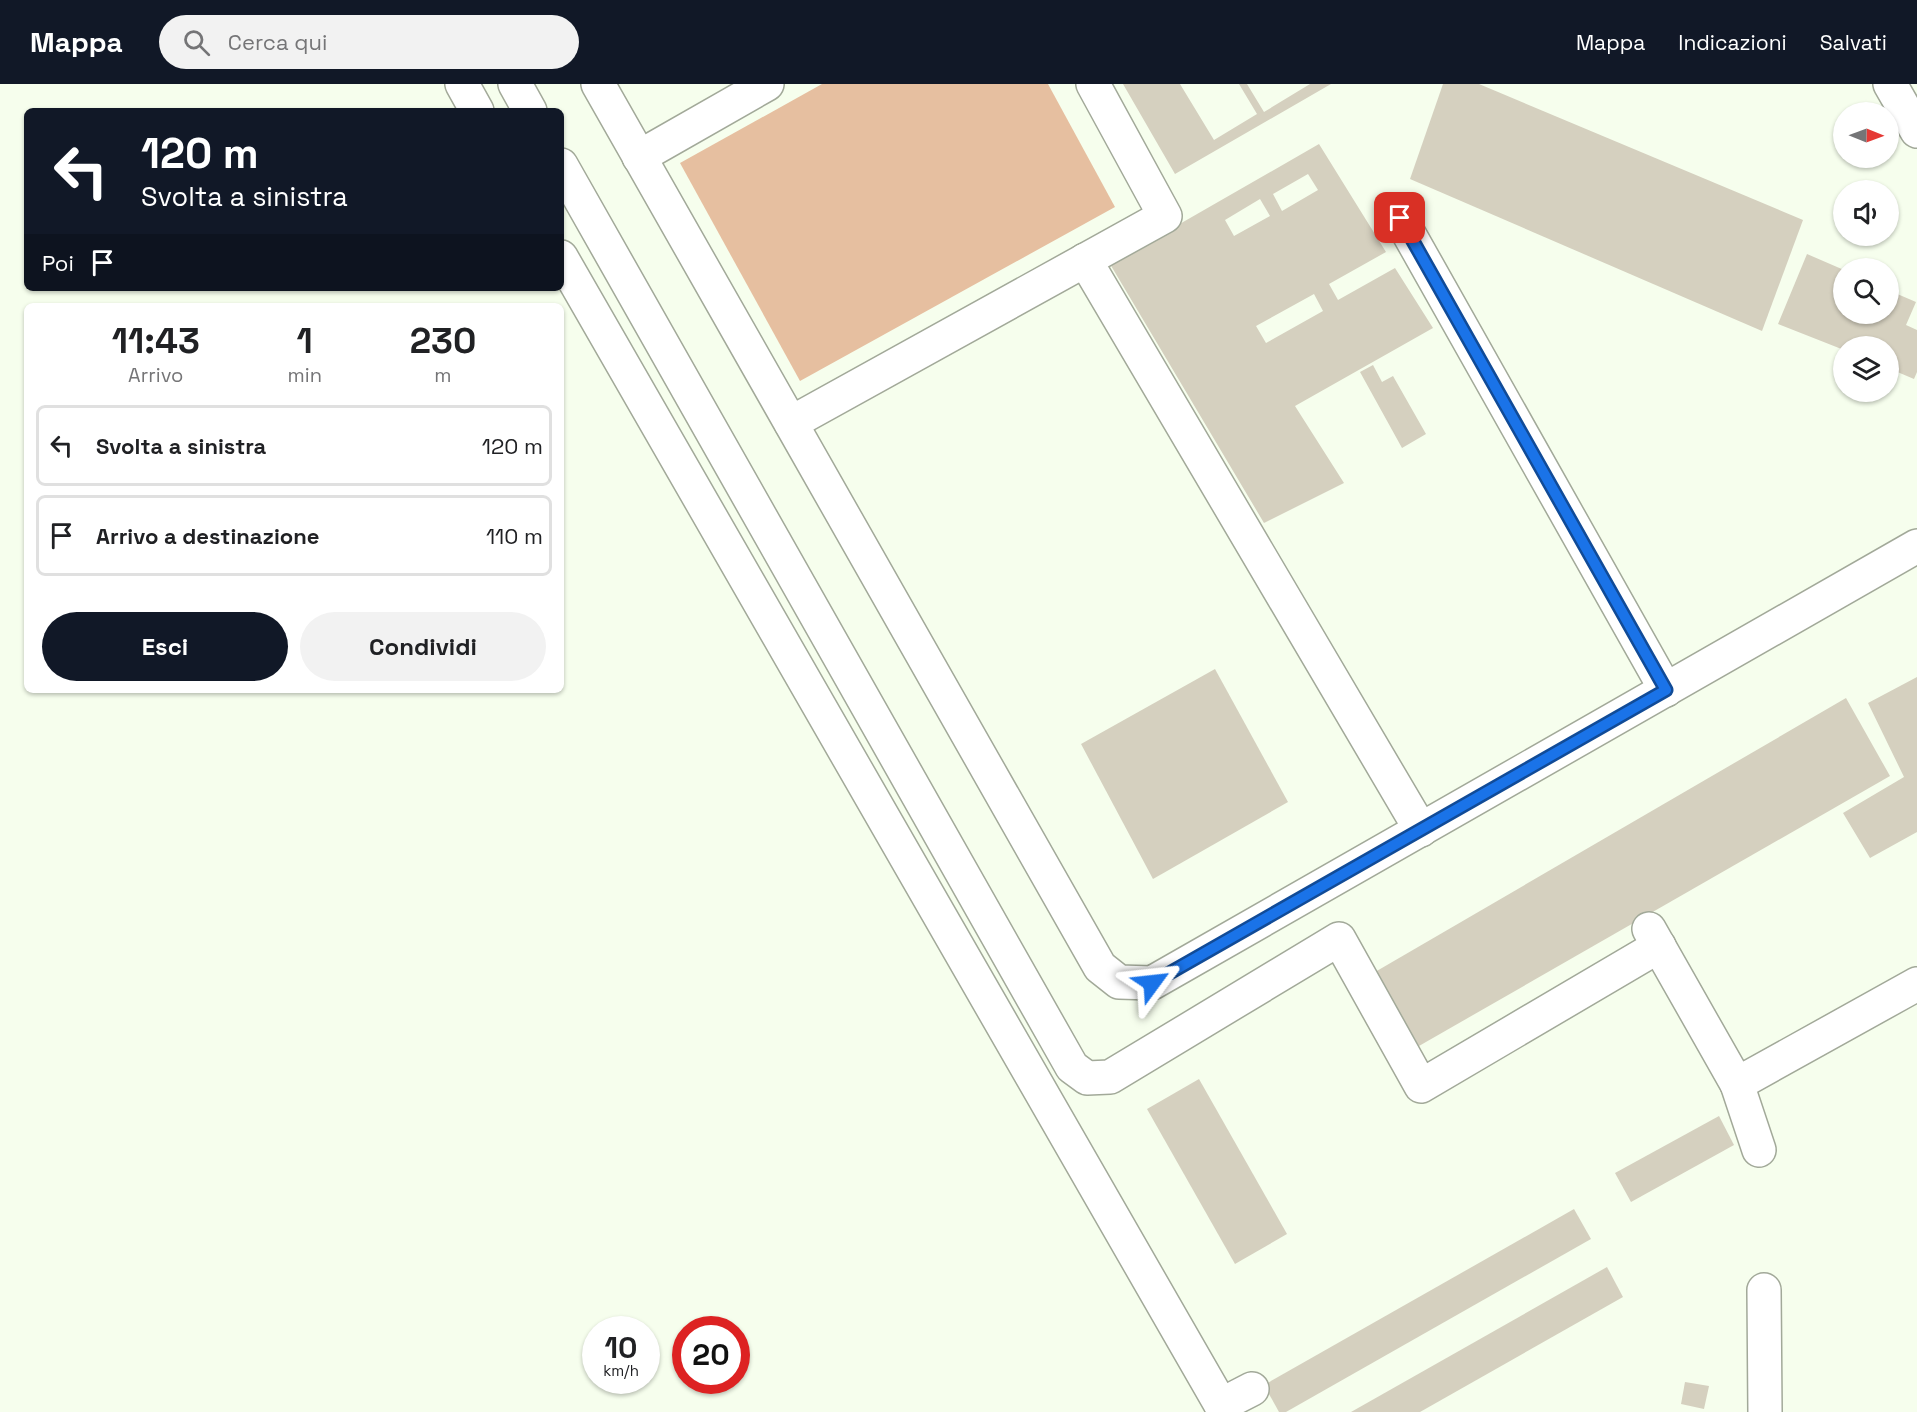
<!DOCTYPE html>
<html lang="it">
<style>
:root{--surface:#fff;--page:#f2f2f2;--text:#202124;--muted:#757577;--line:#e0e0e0;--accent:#111827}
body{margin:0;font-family:"Space Grotesk",sans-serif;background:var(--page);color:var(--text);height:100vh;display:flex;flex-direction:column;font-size:22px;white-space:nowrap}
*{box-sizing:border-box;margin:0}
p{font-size:20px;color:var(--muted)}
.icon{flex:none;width:33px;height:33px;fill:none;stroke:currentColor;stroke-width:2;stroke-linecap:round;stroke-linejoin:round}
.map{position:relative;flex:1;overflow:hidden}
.side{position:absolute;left:24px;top:219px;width:540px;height:390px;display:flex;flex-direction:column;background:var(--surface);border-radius:9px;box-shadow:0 2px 4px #0004}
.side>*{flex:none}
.top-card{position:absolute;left:24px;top:24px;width:540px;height:183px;border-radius:9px;box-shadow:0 2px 4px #0004;background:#111827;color:#fff;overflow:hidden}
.needle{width:39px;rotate:91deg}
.buttons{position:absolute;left:1833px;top:18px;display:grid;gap:12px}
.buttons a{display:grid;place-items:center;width:66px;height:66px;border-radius:50%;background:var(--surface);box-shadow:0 2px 4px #0004;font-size:30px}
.speed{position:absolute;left:582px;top:1232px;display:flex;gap:12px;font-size:30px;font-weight:700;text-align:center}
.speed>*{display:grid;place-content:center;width:78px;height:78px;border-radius:50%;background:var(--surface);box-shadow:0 2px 4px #0004;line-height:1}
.speed small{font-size:15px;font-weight:400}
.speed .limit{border:9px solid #d22;background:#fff;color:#111}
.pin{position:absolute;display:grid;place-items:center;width:51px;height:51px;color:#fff;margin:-26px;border-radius:12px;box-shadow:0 3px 9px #0006}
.me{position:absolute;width:66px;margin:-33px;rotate:60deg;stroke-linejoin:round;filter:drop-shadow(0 0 4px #0008)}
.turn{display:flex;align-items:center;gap:21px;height:126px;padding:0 18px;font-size:27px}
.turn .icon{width:78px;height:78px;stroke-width:2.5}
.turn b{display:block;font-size:42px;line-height:51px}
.then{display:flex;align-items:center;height:57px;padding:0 18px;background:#0003;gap:12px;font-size:22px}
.eta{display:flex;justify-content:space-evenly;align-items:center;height:102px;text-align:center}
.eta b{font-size:36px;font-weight:700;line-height:42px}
.cta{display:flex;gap:12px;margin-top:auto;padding:12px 18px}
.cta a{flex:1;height:69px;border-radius:36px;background:var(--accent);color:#fff;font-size:24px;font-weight:700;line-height:69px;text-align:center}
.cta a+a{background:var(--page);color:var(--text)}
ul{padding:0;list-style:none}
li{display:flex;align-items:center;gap:18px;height:81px;margin:0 12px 9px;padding:0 6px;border:3px solid var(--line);border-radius:9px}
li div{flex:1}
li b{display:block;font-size:22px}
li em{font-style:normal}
header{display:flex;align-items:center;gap:36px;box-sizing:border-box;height:84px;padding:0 30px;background:var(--accent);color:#fff}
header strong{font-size:28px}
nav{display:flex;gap:33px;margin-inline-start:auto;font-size:21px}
.search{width:420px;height:54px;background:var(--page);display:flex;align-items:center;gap:15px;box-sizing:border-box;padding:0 21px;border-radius:33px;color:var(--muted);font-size:22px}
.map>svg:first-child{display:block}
</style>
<header>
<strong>Mappa</strong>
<div class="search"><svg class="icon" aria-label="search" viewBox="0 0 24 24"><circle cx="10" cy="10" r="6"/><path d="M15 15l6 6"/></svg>Cerca qui</div>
<nav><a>Mappa</a><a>Indicazioni</a><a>Salvati</a></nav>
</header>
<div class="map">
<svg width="1917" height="1328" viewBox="0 0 1917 1328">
<rect width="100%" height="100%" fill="#f6feed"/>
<path fill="#e6bfa0" d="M 822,0 L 1048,0 L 1115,123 L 800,297 L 680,79 Z"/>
<g fill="#d5d0bf" fill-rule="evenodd">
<path d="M 1123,0 L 1180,0 L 1214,56 L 1257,30 L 1239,0 L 1247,0 L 1264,28 L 1310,0 L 1331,0 L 1175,90 Z"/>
<path d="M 1443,0 L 1479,0 L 1803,136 L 1762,247 L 1410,95 Z"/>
<path d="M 1319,60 L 1386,168 L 1329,200 L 1338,216 L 1395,184 L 1433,244 L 1295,322 L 1344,399 L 1264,439 L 1110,180 ZM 1308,90 L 1318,106 L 1282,127 L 1273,110 ZM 1260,115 L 1270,132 L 1234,152 L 1225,136 ZM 1314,210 L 1323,227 L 1266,259 L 1256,242 Z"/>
<path d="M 1807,170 L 1844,186 L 1844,230 L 1888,230 L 1888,206 L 1916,218 L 1906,241 L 1917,246 L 1917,288 L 1914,295 L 1888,284 L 1888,262 L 1844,262 L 1844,266 L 1778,240 Z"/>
<path d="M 1373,281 L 1382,298 L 1393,292 L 1426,350 L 1402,364 L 1360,288 Z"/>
<path d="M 1215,585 L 1288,718 L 1153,795 L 1081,660 Z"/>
<path d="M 1917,593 L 1917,748 L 1870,774 L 1843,729 L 1904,693 L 1868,619 Z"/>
<path d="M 1846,614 L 1890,692 L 1419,962 L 1375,888 Z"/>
<path d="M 1199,995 L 1287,1150 L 1235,1180 L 1147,1025 Z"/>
<path d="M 1719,1032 L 1734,1061 L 1631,1118 L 1615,1089 Z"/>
<path d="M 1574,1125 L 1591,1155 L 1286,1328 L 1279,1328 L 1264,1301 Z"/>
<path d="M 1607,1183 L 1623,1213 L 1420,1328 L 1351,1328 Z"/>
<path d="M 1685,1298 L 1709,1302 L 1704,1325 L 1681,1320 Z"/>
</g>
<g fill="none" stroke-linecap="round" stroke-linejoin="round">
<defs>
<g id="minor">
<path d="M 462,0 L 477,27"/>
<path d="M 515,0 L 530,27"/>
<path d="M 598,0 L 1100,883 L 1119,898 L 1152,899 L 1917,462"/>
<path d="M 1890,0 L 1917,47"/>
<path d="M 639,73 L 767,0"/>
<path d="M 561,81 L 1072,983 L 1087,994 L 1110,993 L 1339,855 L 1421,1002 L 1659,862"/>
<path d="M 1400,134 L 1666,606"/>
<path d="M 561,173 L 1225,1328"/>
<path d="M 1085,176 L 1421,746"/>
<path d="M 791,339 L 1165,132 L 1093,0"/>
<path d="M 1649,845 L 1737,1000 L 1917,900"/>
<path d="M 1737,1000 L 1759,1066"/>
<path d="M 1764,1206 L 1765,1328"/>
<path d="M 1221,1321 L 1252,1305"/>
</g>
</defs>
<use href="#minor" stroke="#a2a999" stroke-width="36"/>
<use href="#minor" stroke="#fff" stroke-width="33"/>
</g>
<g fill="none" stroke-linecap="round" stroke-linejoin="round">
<defs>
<path id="route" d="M 1152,899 L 1666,606 L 1400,134"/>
</defs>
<use href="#route" stroke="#114b97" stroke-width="15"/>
<use href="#route" stroke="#1a73e8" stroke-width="10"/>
</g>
</svg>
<div class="buttons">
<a><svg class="needle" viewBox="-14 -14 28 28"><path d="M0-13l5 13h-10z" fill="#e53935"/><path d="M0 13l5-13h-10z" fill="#757577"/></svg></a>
<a><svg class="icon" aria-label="sound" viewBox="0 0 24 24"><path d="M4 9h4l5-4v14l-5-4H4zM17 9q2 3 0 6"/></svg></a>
<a><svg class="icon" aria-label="search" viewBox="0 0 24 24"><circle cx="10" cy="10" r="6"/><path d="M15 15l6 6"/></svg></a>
<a><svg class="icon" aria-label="layers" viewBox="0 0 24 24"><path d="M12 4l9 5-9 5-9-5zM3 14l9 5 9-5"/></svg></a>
</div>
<div class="speed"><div>10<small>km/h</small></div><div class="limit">20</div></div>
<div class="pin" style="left:1400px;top:134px;background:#d93025"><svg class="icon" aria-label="arrive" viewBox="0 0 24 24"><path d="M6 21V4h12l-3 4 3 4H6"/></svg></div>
<svg class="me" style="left:1152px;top:899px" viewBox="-20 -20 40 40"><path d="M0-17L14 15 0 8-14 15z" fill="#1a73e8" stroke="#fff" stroke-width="4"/></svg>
<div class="top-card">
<div class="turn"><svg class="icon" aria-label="left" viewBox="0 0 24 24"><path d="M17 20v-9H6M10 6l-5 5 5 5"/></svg><div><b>120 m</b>Svolta a sinistra</div></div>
<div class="then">Poi<svg class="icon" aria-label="arrive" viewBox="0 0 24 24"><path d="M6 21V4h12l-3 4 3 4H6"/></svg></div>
</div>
<section class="side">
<div class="eta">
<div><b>11:43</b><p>Arrivo</p></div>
<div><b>1</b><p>min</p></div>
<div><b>230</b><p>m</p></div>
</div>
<ul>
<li><svg class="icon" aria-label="left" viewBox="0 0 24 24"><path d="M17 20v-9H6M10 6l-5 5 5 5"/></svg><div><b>Svolta a sinistra</b></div><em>120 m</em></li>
<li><svg class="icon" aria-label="arrive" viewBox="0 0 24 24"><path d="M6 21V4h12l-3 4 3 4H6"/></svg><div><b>Arrivo a destinazione</b></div><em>110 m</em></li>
</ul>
<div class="cta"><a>Esci</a><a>Condividi</a></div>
</section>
</div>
